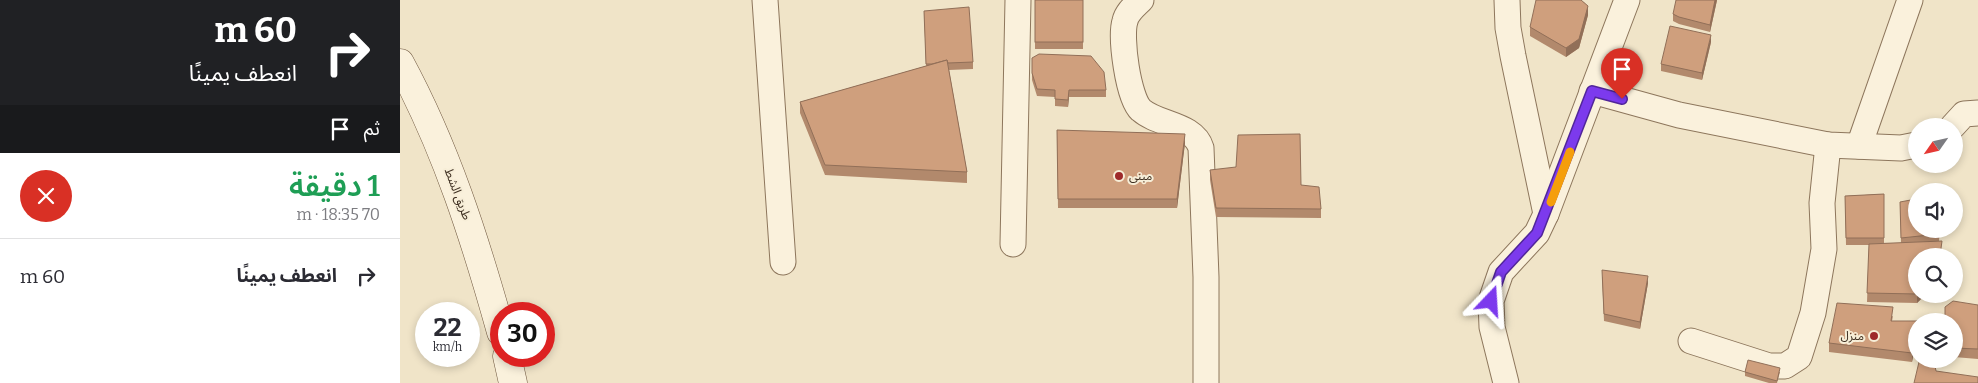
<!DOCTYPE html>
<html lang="ar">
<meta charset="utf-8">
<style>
:root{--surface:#fff;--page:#f7f7f7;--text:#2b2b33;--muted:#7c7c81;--line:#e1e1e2}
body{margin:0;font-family:Bitter,"Noto Sans Arabic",serif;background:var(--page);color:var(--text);direction:rtl;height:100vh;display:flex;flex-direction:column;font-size:19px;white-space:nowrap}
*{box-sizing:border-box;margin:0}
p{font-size:16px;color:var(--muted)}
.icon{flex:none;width:28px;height:28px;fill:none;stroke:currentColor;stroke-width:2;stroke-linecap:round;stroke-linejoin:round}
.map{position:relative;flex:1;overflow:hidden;direction:ltr}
.details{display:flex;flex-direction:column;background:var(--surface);width:400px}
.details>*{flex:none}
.top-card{background:#202124;color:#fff;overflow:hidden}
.needle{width:32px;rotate:236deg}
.buttons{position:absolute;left:1508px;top:118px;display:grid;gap:10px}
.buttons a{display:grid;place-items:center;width:55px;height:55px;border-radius:50%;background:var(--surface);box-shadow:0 2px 8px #0003;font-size:25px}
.speed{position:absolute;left:15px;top:302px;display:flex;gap:10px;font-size:25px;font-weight:700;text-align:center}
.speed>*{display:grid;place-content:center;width:65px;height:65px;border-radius:50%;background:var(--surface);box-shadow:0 2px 8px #0003;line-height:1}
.speed small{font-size:12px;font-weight:400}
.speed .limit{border:8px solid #d22;background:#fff;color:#111}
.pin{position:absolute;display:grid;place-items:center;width:42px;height:42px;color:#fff;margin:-51px -21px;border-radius:50% 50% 50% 0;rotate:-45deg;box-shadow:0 0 5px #0007}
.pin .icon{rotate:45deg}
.me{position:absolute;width:55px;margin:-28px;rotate:20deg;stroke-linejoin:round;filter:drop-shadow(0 0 4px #0008)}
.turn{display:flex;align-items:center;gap:18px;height:105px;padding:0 20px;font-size:22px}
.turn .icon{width:65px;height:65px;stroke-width:2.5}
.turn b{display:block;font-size:35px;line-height:42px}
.then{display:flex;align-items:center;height:48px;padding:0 20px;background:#0003;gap:10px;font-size:19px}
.round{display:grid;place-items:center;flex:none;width:52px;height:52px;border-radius:26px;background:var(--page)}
.head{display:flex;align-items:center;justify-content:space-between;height:85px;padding:0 20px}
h1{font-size:30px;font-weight:600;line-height:38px;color:#1e9e55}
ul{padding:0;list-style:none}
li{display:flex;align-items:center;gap:15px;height:75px;padding:0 20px;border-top:1px solid var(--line)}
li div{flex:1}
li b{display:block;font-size:19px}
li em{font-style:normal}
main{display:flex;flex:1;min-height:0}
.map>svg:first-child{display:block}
</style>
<main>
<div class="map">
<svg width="1578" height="383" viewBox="0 0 1578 383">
<rect width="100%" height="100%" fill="#f0e4c8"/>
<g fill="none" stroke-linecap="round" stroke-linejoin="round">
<defs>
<g id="street">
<path d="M 365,0 L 383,262"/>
<path d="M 741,0 C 735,6 727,12 725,21 C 720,37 728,98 741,110 C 758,125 794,124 801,148 L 806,277 L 806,383"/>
<path d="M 1107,0 L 1108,28 L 1113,56 L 1146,214"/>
<path d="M 1192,91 L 1279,115 L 1428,145 L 1501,148 L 1516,145"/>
<path d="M 1553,126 L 1564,114 L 1578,113"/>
<path d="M 1459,146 L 1510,0"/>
<path d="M 613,244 L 618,0"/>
<path d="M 1291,341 L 1369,366 L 1385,366 L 1399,357 L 1413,313 L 1424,249 L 1422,203 L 1428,145"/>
<path d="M 1106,383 L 1092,327 L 1091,301 L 1101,272 L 1137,233 L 1146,214 L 1227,0"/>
</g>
<g id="secondary">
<path d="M 0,63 C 46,148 75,239 101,332"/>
<path d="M 107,356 L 113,383"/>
</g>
</defs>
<use href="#street" stroke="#8d765c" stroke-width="27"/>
<use href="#secondary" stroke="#6f573f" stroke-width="29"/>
<use href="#street" stroke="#faf1dc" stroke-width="25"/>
<use href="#secondary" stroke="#faf1dc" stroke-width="28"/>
</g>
<g fill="#b2896c">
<rect x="635" y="0" width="48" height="49"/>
<path d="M 1317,0 L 1310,32 L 1279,24 L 1273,21 L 1273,14 Z"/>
<path d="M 1184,2 L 1188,15 L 1179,48 L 1166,57 L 1130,36 L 1130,27 Z"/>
<path d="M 524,11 L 573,62 L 573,69 L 549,70 L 567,172 L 567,183 L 425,175 L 400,113 L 400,102 L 526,66 Z"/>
<path d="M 1311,42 L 1302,80 L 1261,71 L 1261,64 Z"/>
<path d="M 632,58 L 706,90 L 706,97 L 669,97 L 668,107 L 655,106 L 655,97 L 637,96 L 632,80 Z"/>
<path d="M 657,130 L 785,143 L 777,208 L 658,208 Z"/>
<path d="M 810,170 L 901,185 L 921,209 L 921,218 L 816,217 L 810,180 Z"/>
<path d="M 1484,194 L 1484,243 L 1501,243 L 1500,202 L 1540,229 L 1539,241 L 1533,242 L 1542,251 L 1541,256 L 1516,256 L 1516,294 L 1534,294 L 1524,296 L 1517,303 L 1467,302 L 1469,245 L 1446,245 L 1445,196 Z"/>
<path d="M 1202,277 L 1248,283 L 1240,329 L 1204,321 Z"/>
<path d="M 1578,305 L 1578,359 L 1554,357 L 1554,321 Z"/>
<path d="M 1493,316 L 1492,321 L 1519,321 L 1512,362 L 1429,352 L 1429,343 Z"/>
<path d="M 1345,372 L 1380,372 L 1377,383 L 1369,383 L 1345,376 Z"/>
</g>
<g fill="#916f58">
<path d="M 1315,0 L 1317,0 L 1310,32 L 1310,25 Z"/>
<path d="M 1188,6 L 1188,15 L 1179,48 L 1166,57 L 1166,48 Z"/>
<path d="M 1311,35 L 1311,42 L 1302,80 L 1302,73 Z"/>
<path d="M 669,90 L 669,97 L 668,107 L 668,100 Z"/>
<path d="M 785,134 L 785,143 L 777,208 L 777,199 Z"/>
<path d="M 1248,276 L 1248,283 L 1240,329 L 1240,322 Z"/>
<path d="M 1517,294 L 1534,294 L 1524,296 L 1517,303 Z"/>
<path d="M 1516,333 L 1516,342 L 1512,362 L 1512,353 Z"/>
</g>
<g fill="#cf9f7d" stroke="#916f58">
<rect x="635" y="0" width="48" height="42"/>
<path d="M 1136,0 L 1181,0 L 1188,6 L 1179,39 L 1166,48 L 1130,27 Z"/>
<path d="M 1276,0 L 1315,0 L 1310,25 L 1279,17 L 1273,14 Z"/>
<path d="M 569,7 L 573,62 L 548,63 L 547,60 L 532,64 L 526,64 L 524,11 Z"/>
<path d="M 1270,26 L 1311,35 L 1302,73 L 1261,64 Z"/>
<path d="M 639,54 L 691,56 L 704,72 L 706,90 L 669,90 L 668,100 L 655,99 L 655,90 L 637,89 L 632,73 L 632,58 Z"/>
<path d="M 547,60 L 567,172 L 425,165 L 400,102 Z"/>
<path d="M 657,130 L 785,134 L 777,199 L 658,199 Z"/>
<path d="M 900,134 L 901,185 L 919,187 L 921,209 L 816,208 L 810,170 L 836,167 L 838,135 Z"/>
<path d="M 1484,194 L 1484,238 L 1446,238 L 1445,196 Z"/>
<path d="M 1516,199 L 1516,229 L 1540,229 L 1539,234 L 1501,238 L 1500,202 Z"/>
<path d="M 1542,241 L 1540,256 L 1516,256 L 1517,294 L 1467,293 L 1469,244 Z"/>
<path d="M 1202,270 L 1248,276 L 1240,322 L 1204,314 Z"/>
<path d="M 1553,301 L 1578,305 L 1578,349 L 1554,348 L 1554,321 L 1545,321 L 1545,307 Z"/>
<path d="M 1437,303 L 1493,307 L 1491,321 L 1519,321 L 1516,321 L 1516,333 L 1512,353 L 1429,343 Z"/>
<path d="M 1348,360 L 1380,368 L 1377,381 L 1345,372 Z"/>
<path d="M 1534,361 L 1536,371 L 1578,377 L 1578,383 L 1514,383 L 1519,362 Z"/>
</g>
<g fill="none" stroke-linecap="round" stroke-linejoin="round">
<defs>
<path id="route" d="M 1091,301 L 1101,272 L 1137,233 L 1192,91 L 1222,99"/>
</defs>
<use href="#route" stroke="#51269a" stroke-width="12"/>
<use href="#route" stroke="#7c3aed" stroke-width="9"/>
<path stroke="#f59e0b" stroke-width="9" d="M 1151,202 L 1170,152"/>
</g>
<g fill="#9e2a2b" stroke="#f7eed8" stroke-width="2">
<circle cx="719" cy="176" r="5"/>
<circle cx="1474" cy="336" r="5"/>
</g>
<g text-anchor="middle" stroke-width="4" stroke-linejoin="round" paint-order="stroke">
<g font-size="12" fill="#3d2e20" stroke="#f7eed8" text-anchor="start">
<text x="729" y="180">مبنى</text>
<text x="1464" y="340" text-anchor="end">منزل</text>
</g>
<g font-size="12" fill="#3d2e20" stroke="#f7eed8">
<text transform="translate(58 194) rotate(69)" y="4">طريق الشط</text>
</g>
</g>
</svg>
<div class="buttons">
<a><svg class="needle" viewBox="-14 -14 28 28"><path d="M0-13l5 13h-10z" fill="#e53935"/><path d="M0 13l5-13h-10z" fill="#7c7c81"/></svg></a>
<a><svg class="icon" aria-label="sound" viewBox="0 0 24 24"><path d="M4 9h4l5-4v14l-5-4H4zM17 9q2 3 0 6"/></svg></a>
<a><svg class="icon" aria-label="search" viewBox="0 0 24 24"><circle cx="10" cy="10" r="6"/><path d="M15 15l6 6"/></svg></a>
<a><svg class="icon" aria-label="layers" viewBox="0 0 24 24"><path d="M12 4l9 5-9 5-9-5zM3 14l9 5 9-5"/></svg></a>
</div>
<div class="speed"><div>22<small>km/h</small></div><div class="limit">30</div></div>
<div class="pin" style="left:1222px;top:99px;background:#d93025"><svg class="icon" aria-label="arrive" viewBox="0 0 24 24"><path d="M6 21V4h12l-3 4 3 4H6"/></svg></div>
<svg class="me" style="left:1091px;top:301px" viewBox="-20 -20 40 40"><path d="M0-17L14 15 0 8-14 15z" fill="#7c3aed" stroke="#fff" stroke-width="4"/></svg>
</div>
<section class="details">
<div class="top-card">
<div class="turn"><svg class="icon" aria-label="right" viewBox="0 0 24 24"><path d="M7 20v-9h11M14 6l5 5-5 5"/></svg><div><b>60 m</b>انعطف يمينًا</div></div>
<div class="then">ثم<svg class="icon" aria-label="arrive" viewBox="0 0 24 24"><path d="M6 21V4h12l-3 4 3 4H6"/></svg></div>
</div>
<div class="head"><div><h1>1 دقيقة</h1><p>70 m · 18:35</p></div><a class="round" style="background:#d93025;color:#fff"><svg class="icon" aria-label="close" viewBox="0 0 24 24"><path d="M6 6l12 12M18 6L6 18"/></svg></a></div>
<ul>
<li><svg class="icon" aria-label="right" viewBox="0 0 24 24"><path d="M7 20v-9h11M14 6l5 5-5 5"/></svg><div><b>انعطف يمينًا</b></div><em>60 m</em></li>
</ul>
</section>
</main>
